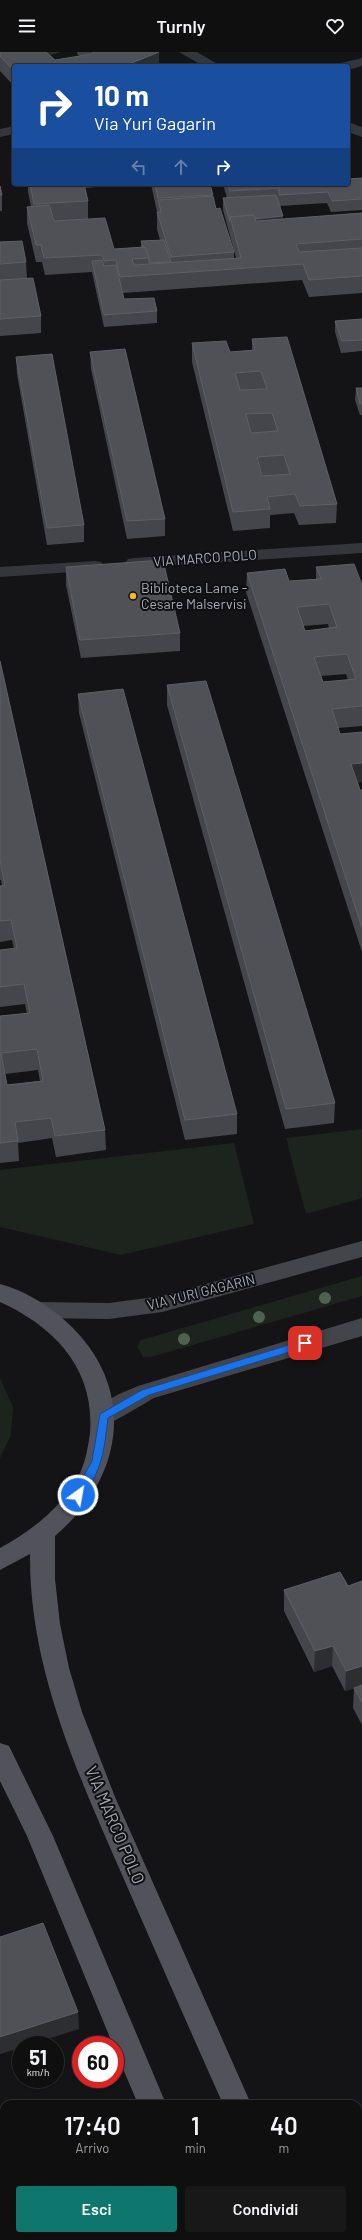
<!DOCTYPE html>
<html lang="it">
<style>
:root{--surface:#0f0f10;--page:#181819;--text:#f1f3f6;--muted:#9b9c9f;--line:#2f2f30;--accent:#0f766e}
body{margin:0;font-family:Barlow,sans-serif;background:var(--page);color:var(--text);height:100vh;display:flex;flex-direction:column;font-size:15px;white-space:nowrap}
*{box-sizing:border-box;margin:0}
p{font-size:13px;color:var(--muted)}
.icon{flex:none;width:22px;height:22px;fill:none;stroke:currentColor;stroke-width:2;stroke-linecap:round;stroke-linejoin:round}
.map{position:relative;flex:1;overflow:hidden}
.panel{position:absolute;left:0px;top:2048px;width:362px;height:140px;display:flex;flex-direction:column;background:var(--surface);border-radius:12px 12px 0 0;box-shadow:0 1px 3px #0004,0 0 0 1px var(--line)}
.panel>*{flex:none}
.top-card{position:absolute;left:12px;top:12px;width:338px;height:122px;border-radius:4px;box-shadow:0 1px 3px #0004,0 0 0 1px var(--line);background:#1a4fa0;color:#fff;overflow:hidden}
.speed{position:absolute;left:12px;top:1984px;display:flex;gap:8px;font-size:20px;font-weight:700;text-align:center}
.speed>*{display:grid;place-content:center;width:52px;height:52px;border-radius:50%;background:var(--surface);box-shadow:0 1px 3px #0004,0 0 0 1px var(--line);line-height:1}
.speed small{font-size:10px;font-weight:400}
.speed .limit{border:6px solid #d22;background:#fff;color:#111}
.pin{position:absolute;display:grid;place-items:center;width:34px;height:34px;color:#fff;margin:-17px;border-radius:8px;box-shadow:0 2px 6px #0006}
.me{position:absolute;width:44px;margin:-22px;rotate:32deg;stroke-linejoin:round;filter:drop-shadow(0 0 3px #0008)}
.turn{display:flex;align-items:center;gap:14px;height:84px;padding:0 16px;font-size:18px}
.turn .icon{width:52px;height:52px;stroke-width:2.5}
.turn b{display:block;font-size:28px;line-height:34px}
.lanes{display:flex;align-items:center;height:38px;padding:0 16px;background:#0003;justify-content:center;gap:20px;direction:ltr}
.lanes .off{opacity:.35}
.eta{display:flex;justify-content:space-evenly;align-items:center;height:68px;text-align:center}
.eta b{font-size:24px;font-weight:600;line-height:28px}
.primary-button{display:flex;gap:8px;margin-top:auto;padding:8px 16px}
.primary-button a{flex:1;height:46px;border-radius:4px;background:var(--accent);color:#fff;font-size:16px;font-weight:600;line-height:46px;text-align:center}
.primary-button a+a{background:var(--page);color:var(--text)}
header{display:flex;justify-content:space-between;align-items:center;height:52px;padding:0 16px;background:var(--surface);font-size:18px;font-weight:600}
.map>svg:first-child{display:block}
</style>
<header><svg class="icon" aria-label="menu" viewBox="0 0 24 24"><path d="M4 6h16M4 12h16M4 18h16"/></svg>Turnly<svg class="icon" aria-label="heart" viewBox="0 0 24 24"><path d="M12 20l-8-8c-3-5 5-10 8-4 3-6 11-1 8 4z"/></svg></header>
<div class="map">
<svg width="362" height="2188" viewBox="0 0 362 2188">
<rect width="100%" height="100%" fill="#141416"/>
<g fill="#1c241d">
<path d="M 362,1077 L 362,1146 L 306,1162 L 286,1086 Z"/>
<path d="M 234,1091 L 254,1172 L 121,1203 L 0,1175 L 0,1118 Z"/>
<path d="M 362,1224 L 362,1244 L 151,1305 L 143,1305 L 137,1294 L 141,1288 Z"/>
<path d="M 0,1326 L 13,1355 L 11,1383 L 0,1406 Z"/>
</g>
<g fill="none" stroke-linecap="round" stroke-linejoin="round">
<g fill="#35363b" fill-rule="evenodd">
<path d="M 179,0 L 197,0 L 221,14 L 203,14 Z"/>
<path d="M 362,6 L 362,14 L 348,18 L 348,14 L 339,14 L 341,11 Z"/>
<path d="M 348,70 L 362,75 L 362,85 L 348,80 Z"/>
<path d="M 14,74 L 14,82 L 0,85 L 0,77 Z"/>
<path d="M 362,491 L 362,501 L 134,516 L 128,515 L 125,511 L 128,507 L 134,506 Z"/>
<path d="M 95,509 L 101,510 L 104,514 L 101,518 L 0,525 L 0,515 Z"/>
</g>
<g fill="#43454b" fill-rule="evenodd">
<path d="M 362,1189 L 362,1205 L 162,1260 L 109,1267 L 36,1266 L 28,1264 L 24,1258 L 28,1252 L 36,1250 L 109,1251 L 162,1244 Z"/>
<path d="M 362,1266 L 362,1284 L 154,1346 C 145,1351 111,1372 105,1373 C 102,1373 98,1371 96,1370 L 92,1364 C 101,1348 122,1341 138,1334 Z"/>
</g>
<g fill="#51525a" fill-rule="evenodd">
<path d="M 0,1232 C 22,1238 43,1250 61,1265 C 137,1329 128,1422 55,1484 L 55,1527 L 60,1572 L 69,1616 L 82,1660 L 115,1745 L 251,2052 L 223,2052 C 189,1976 156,1901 123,1825 C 78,1722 29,1617 30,1502 L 0,1518 L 0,1496 C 30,1480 62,1455 78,1425 C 85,1412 88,1396 90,1381 C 95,1317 55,1275 0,1250 Z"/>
<path d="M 0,1691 L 9,1694 L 53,1784 L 166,2052 L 138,2052 L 115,1998 L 115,1993 L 113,1993 L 27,1784 L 0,1729 Z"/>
<path d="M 192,2184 L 222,2184 L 223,2188 L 193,2188 Z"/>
<path d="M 281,2184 L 311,2184 L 312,2188 L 282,2188 Z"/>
</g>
</g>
<g fill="#4d624f">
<circle cx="325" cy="1246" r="6"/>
<circle cx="259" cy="1265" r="6"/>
<circle cx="184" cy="1287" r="6"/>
</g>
<g fill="#45464b" fill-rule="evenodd">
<path d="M 0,0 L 60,0 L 50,3 L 55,8 L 80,4 L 78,3 L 77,0 L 159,0 L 159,14 L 14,14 L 14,34 L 0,19 Z"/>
<path d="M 362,126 L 362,158 L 331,160 L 327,151 L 280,154 L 283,164 L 283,167 L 362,161 L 362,241 L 309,245 L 302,228 L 123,241 L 124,247 L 157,259 L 157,271 L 104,275 L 92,220 L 45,223 L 42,210 L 36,210 L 27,171 L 27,155 L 31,154 L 28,140 L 28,132 L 97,132 L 97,135 L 85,136 L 88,149 L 88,167 L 114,197 L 141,195 L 141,189 L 160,188 L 157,177 L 157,160 L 151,132 L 210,132 L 216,157 L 234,200 L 234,206 L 236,206 L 223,158 L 223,146 L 227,146 L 223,132 L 278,132 L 278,133 L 348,132 Z"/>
<path d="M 0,134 L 2,143 L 2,159 L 0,159 Z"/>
<path d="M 0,190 L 26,210 L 27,226 L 41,264 L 41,281 L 0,284 Z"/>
<path d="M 362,267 L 362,299 L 341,301 L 335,280 L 335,269 Z"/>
<path d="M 252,287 L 337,452 L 336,471 L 299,473 L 294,461 L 270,463 L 270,476 L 233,479 L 192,310 L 192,291 L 230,300 L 252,298 ZM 283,422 L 284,422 L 262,424 Z"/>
<path d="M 90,300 L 165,467 L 165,484 L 127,487 L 91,317 Z"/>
<path d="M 16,305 L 84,473 L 84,490 L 47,493 L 17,322 Z"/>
<path d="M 356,336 L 362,336 L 362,363 L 360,363 L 355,348 Z"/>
<path d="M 66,515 L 180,581 L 180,599 L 81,606 L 66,533 Z"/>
<path d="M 316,515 L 362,533 L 362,674 L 338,676 L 360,738 L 362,738 L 362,900 L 246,540 L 247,521 L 289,529 L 316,527 ZM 328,572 L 329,576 L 305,579 L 303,574 ZM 346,622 L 348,628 L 323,630 L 321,624 Z"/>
<path d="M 0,609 L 105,1078 L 106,1098 L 56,1105 L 52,1086 L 18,1091 L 19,1109 L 0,1111 L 0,964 L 27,962 L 25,952 L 0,955 L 0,898 L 14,897 L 12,888 L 0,890 L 0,834 L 2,834 L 1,828 L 0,828 ZM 38,1018 L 40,1029 L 7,1033 L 5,1022 Z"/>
<path d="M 167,633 L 335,1051 L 334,1071 L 285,1077 L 167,653 Z"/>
<path d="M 78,642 L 237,1062 L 237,1082 L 185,1088 L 79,661 Z"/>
<path d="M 362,1529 L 362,1673 L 353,1656 L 354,1636 L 345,1639 L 332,1614 L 314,1620 L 284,1559 L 284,1538 L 348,1534 Z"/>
</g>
<g fill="#2d2e31">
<path d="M 38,0 L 60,0 L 38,7 Z"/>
<path d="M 159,0 L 159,14 L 124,14 Z"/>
<path d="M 283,164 L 283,175 L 231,170 Z"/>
<path d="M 362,711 L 362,730 L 350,732 L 351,712 Z"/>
<path d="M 333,1594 L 332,1614 L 314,1620 L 315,1599 Z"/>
<path d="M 362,1614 L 362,1634 L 345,1639 L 346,1619 Z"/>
<path d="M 78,1960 L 79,1977 L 29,1993 L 21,1993 L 21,1996 L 0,2002 L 0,1985 Z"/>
</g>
<g fill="#505157" stroke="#5d5f66" fill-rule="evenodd">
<path d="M 0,0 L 46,0 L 55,8 L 92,2 L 94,0 L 159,0 L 124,14 L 14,14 L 14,19 L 0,4 Z"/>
<path d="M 362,126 L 362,147 L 332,149 L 328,140 L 279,143 L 279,136 L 278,133 L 300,132 L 348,132 L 348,127 Z"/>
<path d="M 30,132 L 84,132 L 88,149 L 34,152 Z"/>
<path d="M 155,132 L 210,132 L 213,143 L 158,146 Z"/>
<path d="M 228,132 L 278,132 L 279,136 L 230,139 Z"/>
<path d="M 0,134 L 2,143 L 0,143 Z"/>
<path d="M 276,143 L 283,164 L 255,167 L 254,163 L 230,165 L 230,170 L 223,146 Z"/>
<path d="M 213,144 L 216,157 L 220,156 L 234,200 L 171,205 L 157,160 L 161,160 L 158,148 Z"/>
<path d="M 49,153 L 54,169 L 105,166 L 114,197 L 145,195 L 149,206 L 132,207 L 134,213 L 241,206 L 230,165 L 254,163 L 256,169 L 362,161 L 362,187 L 296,192 L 299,200 L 362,196 L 362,224 L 309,228 L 303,212 L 120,225 L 116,208 L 104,209 L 102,203 L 44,206 L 41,193 L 36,193 L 27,155 Z"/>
<path d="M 164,188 L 171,210 L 149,211 L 149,206 L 145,195 L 143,195 L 141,189 Z"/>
<path d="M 22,189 L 26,210 L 0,212 L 0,190 Z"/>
<path d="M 102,208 L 104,214 L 116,213 L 124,247 L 154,246 L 157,259 L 104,263 L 92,209 Z"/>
<path d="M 33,226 L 41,264 L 0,267 L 0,228 Z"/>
<path d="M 362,267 L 362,288 L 342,289 L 335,269 Z"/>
<path d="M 287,285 L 337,452 L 300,454 L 295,442 L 267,445 L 270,457 L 233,460 L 192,291 L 226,289 L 230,300 L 255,298 L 252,287 ZM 261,319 L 267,337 L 240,338 L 235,321 ZM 272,361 L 278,379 L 251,381 L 246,362 ZM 284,403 L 290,422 L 262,424 L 257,405 Z"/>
<path d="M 125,297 L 165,467 L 127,469 L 90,300 Z"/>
<path d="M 52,302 L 84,473 L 47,476 L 16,305 Z"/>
<path d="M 356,336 L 362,336 L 362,351 L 360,352 Z"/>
<path d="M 163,508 L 180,581 L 80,588 L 66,515 Z"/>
<path d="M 354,512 L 362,533 L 362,654 L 332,657 L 340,682 L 362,680 L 362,711 L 351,712 L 360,738 L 362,738 L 362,876 L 247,521 L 285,517 L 289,529 L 321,527 L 316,515 ZM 329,552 L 337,575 L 305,579 L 297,555 ZM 347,602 L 356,627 L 323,630 L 314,605 Z"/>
<path d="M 0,609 L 105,1078 L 55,1084 L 51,1066 L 15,1070 L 18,1089 L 0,1091 L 0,964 L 30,961 L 24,932 L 0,935 L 0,898 L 17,896 L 11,868 L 0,869 L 0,834 L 5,833 L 0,809 ZM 37,997 L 43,1029 L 7,1033 L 1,1001 Z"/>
<path d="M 206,629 L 335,1051 L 286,1057 L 167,633 Z"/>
<path d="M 123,637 L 237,1062 L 185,1068 L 78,642 Z"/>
<path d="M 340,1520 L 348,1534 L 362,1529 L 362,1614 L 346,1619 L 333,1594 L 315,1599 L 284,1538 Z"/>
<path d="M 362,1633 L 362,1650 L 354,1636 Z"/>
<path d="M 43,1871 L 78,1960 L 0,1985 L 0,1885 Z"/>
<path d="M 0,2074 L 4,2084 L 4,2184 L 42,2184 L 43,2188 L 0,2188 Z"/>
</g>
<path fill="#1a73e8" stroke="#114b97" d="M 305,1288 L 309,1289 L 309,1294 L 149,1343 L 108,1366 C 104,1399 102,1418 82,1446 L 75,1446 L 73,1443 L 92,1409 L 100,1362 L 142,1338 Z"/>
<circle fill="#f7b62b" stroke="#0f0f11" stroke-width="1.5" cx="133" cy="544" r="4"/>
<g text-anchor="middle" stroke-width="4" stroke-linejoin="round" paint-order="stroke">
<g font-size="14" fill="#a5aab6" stroke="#0f0f11">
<text transform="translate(205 506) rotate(-4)" y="5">VIA MARCO POLO</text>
<text transform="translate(201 1240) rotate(-14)" y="5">VIA YURI GAGARIN</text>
</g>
<g font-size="14" fill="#a5aab6" stroke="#0f0f11" text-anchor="start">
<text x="141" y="541">Biblioteca Lame -<tspan x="141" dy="16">Cesare Malservisi</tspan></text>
</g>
<g font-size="17" fill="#a5aab6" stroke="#0f0f11">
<text transform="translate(115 1773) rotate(67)" y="6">VIA MARCO POLO</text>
</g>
</g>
</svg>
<div class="speed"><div>51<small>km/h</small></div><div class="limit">60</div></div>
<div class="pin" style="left:305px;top:1291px;background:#d93025"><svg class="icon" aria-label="arrive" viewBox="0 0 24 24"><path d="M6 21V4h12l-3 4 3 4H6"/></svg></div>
<svg class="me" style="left:78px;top:1443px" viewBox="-20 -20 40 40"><circle r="17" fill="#1a73e8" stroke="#fff" stroke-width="3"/><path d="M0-11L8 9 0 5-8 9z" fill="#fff"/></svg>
<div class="top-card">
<div class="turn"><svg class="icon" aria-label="right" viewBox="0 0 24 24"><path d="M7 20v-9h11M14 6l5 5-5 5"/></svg><div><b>10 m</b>Via Yuri Gagarin</div></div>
<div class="lanes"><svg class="icon off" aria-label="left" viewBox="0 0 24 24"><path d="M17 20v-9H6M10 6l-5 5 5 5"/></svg><svg class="icon off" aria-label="ahead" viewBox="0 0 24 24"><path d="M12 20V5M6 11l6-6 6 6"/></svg><svg class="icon" aria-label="right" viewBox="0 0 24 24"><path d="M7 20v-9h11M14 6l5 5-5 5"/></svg></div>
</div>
<section class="panel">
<div class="eta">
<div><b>17:40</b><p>Arrivo</p></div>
<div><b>1</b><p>min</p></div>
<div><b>40</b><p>m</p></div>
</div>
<div class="primary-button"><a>Esci</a><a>Condividi</a></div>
</section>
</div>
